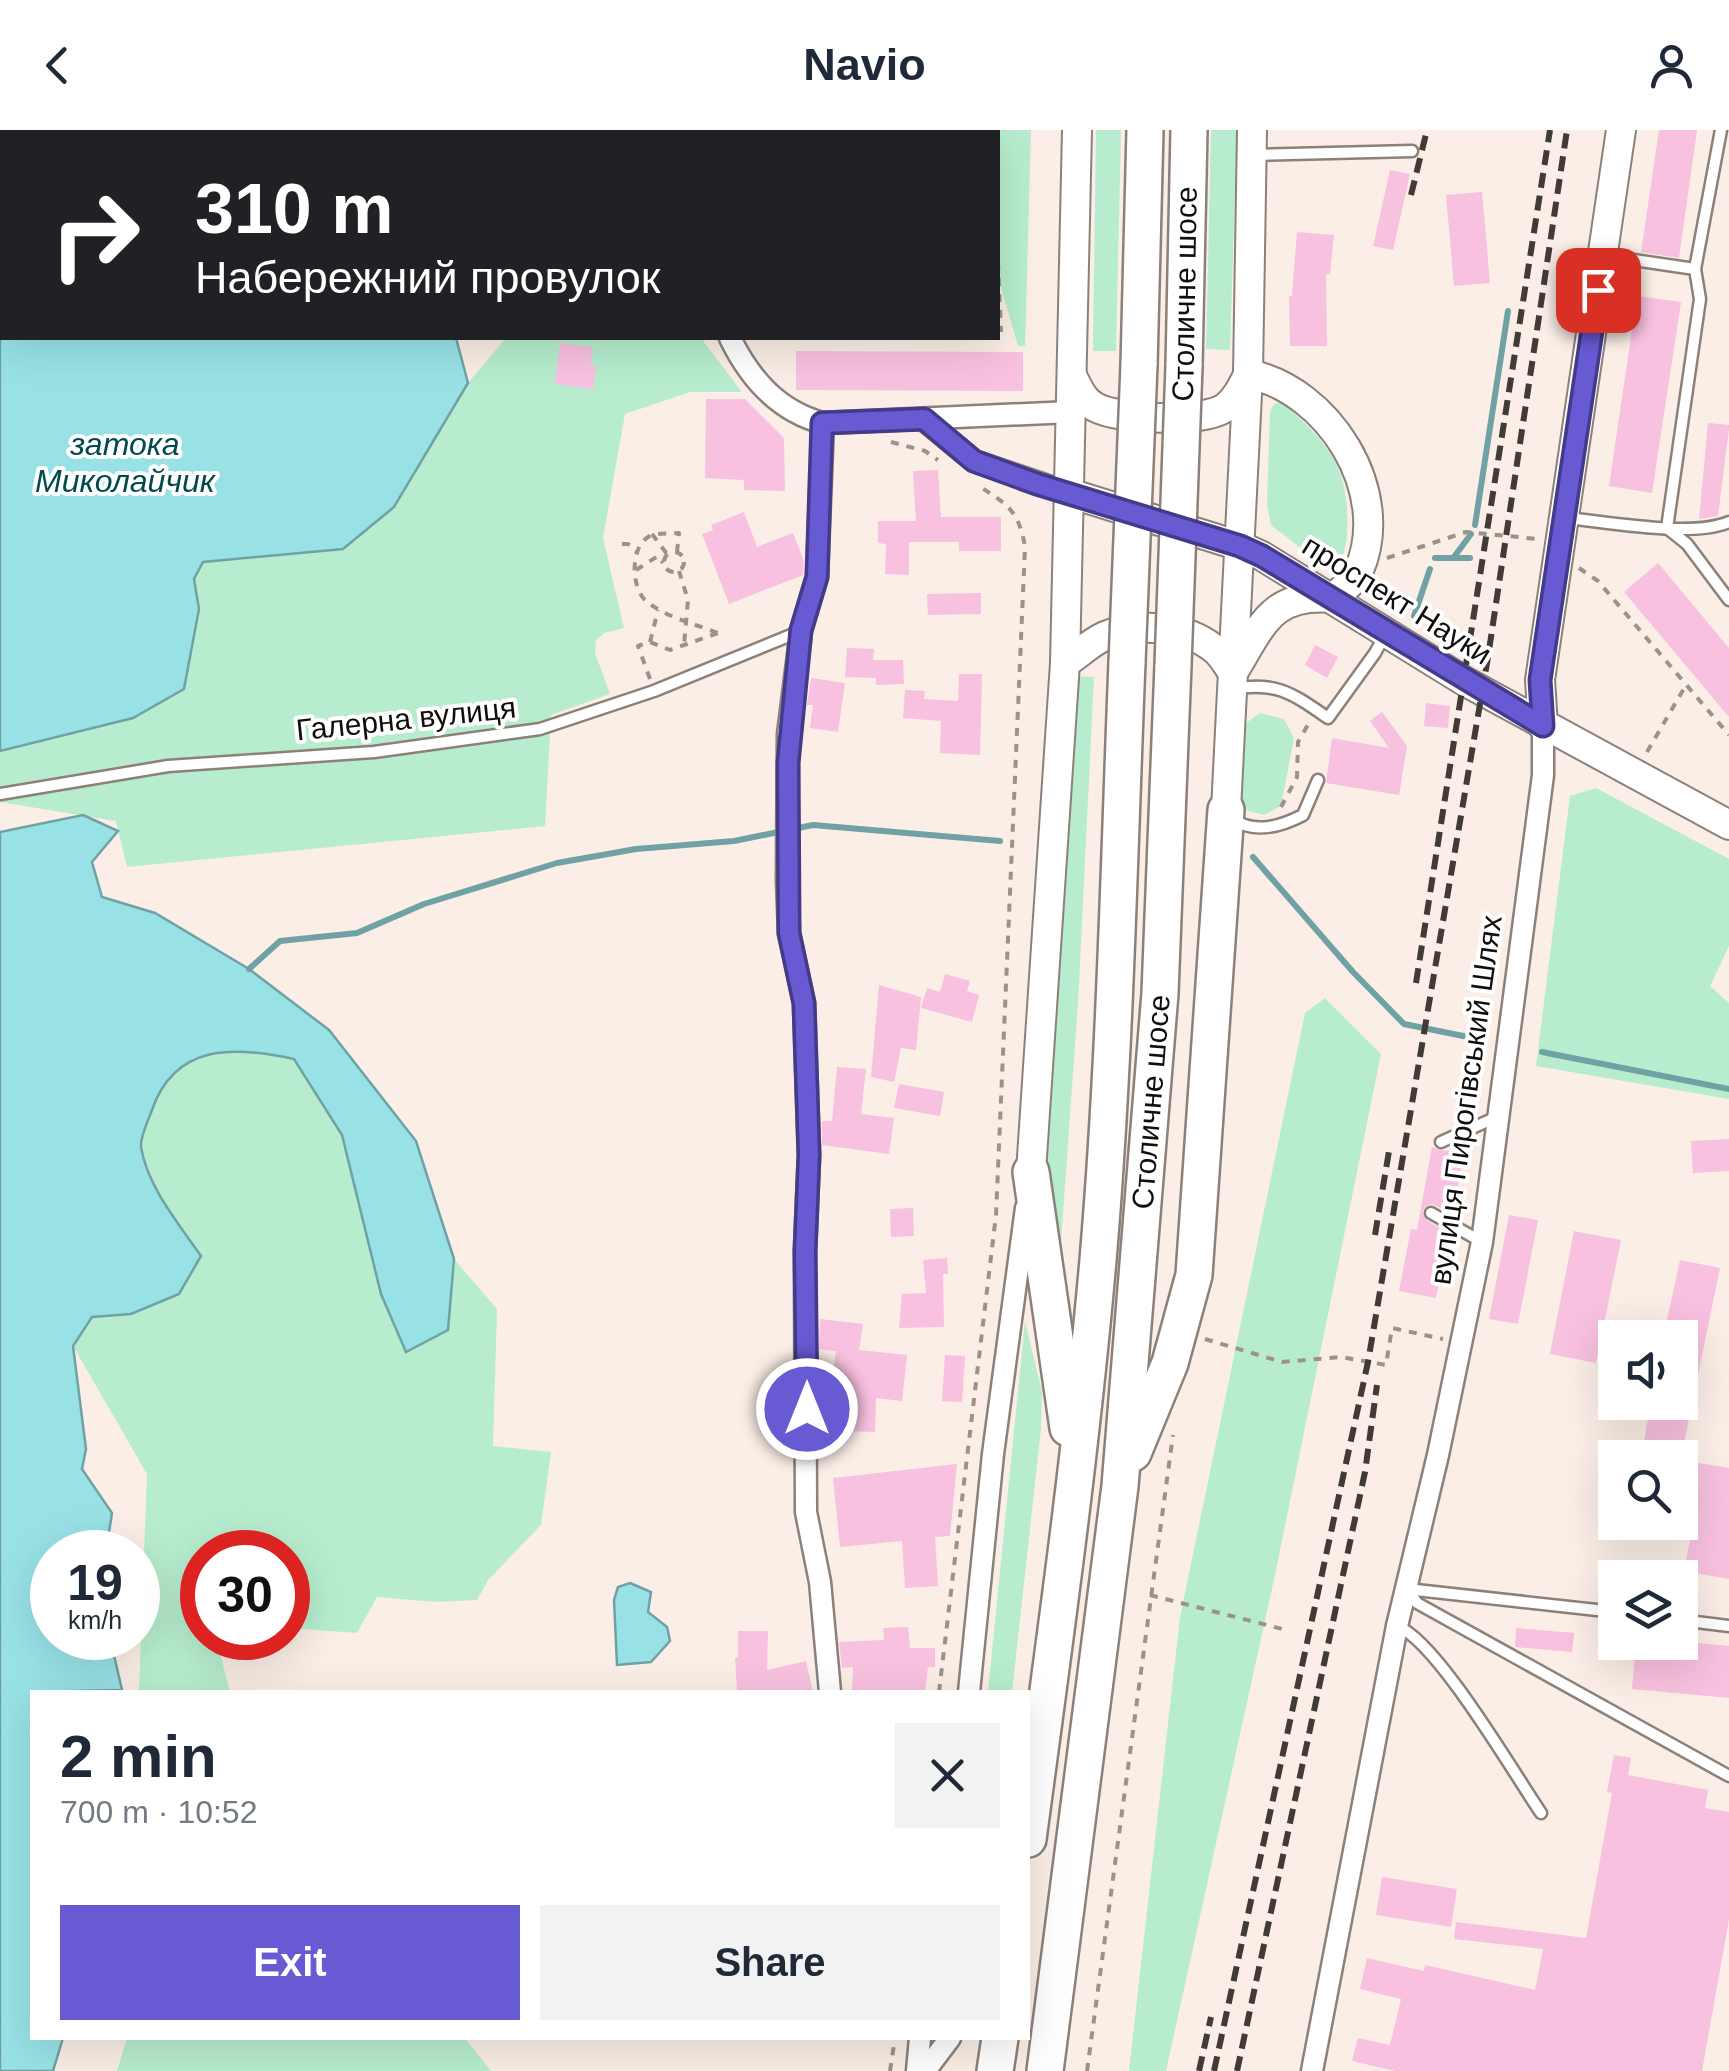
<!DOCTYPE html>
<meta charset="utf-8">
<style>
:root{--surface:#fff;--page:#f2f2f3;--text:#1f2937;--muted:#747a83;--accent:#675ad3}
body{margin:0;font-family:Arial,sans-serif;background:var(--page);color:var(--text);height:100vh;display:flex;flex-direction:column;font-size:38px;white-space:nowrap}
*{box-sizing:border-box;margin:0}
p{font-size:32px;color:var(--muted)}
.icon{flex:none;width:55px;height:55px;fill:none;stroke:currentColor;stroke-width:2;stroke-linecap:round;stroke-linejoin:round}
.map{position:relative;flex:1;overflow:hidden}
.details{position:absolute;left:30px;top:1560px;width:1000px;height:350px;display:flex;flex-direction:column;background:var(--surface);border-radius:0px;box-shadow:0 10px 40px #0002}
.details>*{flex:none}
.banner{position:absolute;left:0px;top:0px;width:1000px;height:210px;box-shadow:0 10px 40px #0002;background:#202124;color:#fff;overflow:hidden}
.controls{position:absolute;left:1598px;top:1190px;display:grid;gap:20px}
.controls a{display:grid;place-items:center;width:100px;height:100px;border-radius:0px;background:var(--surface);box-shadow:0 10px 40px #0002;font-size:50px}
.speed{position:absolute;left:30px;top:1400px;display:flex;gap:20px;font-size:50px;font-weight:700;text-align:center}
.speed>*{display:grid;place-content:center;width:130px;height:130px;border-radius:50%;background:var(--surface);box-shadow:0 10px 40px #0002;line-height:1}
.speed small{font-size:25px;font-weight:400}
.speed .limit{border:15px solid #d22;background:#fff;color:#111}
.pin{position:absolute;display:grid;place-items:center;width:85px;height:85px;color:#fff;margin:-42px;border-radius:20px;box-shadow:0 5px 15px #0006}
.me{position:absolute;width:110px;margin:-55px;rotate:0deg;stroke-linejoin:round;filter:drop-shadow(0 0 8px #0008)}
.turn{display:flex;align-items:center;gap:35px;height:210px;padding:0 30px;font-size:45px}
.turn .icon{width:130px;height:130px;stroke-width:2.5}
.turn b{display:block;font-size:70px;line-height:85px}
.round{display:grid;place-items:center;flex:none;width:105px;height:105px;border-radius:0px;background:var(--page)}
.summary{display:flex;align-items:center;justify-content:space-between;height:170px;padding:0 30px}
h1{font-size:60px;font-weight:700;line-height:75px}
.primary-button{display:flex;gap:20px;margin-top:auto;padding:20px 30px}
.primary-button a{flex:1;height:115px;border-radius:0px;background:var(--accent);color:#fff;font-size:40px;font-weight:700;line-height:115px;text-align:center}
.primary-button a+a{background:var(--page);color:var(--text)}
header{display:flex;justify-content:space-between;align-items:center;height:130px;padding:0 30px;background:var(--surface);font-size:45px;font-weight:700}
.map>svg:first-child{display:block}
</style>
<header><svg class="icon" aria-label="back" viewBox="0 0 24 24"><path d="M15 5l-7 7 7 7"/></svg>Navio<svg class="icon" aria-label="person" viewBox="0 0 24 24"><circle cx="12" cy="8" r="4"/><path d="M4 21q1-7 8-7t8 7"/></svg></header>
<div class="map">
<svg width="1729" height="1941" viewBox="0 0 1729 1941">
<rect width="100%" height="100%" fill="#faeee6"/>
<g fill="#b7edce">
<path d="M 954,0 L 1031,0 L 1025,216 L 1018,216 L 998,147 L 998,2 Z"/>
<path d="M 1096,0 L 1121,0 L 1116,221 L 1093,221 Z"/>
<path d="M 1211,0 L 1237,0 L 1230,220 L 1206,219 Z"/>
<path d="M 506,208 L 701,208 L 742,262 L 690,262 L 625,284 L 603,408 L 624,498 L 604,503 L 596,510 L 595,523 L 610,564 L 551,585 L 545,696 L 127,737 L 116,691 L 0,672 L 0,621 L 52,608 L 0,322 L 203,432 L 343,419 L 394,377 L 468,253 Z"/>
<path d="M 1281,271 C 1302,290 1325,310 1337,336 C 1349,360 1352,413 1339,435 L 1326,438 L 1271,395 L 1267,374 L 1270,283 L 1273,275 Z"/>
<path d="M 1075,546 L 1094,547 L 1078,873 L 1058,1154 L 1045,1066 Z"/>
<path d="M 1260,583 L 1284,589 L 1294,608 L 1281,676 L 1264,685 L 1248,681 L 1240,671 L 1246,593 Z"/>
<path d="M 1596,658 L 1729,729 L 1729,816 L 1710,856 L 1729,873 L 1729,969 L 1536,936 L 1570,666 Z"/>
<path d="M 1325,868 L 1381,924 L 1275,1445 L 1166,1941 L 1129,1941 L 1180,1487 L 1305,883 Z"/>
<path d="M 243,919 L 294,928 L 342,1005 L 381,1164 L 406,1222 L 448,1200 L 454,1129 L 497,1179 L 493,1316 L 551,1322 L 541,1395 L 488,1450 L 477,1470 L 435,1472 L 377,1467 L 357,1503 L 288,1498 L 288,1422 L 202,1422 L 202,1508 L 216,1508 L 230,1562 L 139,1562 L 147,1344 L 73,1216 L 92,1187 L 131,1184 L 201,1127 L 156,1059 L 140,1014 L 160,957 L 192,928 Z"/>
<path d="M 1025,1191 L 1042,1262 L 1041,1299 L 1012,1562 L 988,1562 Z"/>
<path d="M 127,1908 L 465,1908 L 491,1941 L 117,1941 Z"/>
</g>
<g fill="#98e2e6" stroke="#70a2a5" stroke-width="2.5">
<path d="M 0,0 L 364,2 L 2,2 L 2,208 L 456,208 L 468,253 L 394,377 L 343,419 L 203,432 L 194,449 L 199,479 L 184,559 L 133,588 L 0,621 Z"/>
<path d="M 83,685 L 118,701 L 92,732 L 102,767 L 155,783 L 249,839 L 329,900 L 416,1011 L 454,1129 L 448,1200 L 406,1222 L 381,1164 L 342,1005 L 294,929 C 235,916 175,913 152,980 C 148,991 140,1007 141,1017 C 148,1058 179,1094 201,1126 L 179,1164 L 131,1184 L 92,1187 L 73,1216 L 86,1319 L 82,1339 L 112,1383 L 106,1422 L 52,1422 L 52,1508 L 110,1508 L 122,1560 L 32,1562 L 32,1908 L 63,1908 L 53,1941 L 0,1941 L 0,702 Z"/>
<path d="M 630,1453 L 651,1462 L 648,1482 L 667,1497 L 670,1511 L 651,1532 L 617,1535 L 614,1470 L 618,1457 Z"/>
</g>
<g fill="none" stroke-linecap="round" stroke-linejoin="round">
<g stroke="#70a2a5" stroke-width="6">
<path d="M 1475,395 L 1508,181"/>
<path d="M 1454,427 L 1471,404"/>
<path d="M 1435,428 L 1470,428"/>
<path d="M 1414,486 L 1430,439"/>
<path d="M 1253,727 L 1353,842 L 1404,894 L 1483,910"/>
<path d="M 249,839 L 280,811 L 357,803 L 424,774 L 557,733 L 636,719 L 734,711 L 813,695 L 1000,711"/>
<path d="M 1542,922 L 1729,959"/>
</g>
</g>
<g fill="#f8c1df">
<path d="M 1659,0 L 1697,0 L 1679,128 L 1641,122 Z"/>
<path d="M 1390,40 L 1410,44 L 1393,120 L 1373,116 Z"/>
<path d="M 1482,62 L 1490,153 L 1454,156 L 1446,65 Z"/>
<path d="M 1297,102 L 1334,105 L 1330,144 L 1326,144 L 1327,216 L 1290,216 L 1289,166 L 1292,166 Z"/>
<path d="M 1637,166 L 1681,172 L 1652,363 L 1609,356 Z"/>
<path d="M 560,213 L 593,217 L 591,236 L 596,236 L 593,259 L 555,254 Z"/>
<path d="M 796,221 L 1023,222 L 1023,261 L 796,260 Z"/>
<path d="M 706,269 L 745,269 L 784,308 L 785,361 L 744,360 L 744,350 L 705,348 Z"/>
<path d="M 1708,293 L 1729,295 L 1729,299 L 1718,386 L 1699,389 Z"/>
<path d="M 938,340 L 941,387 L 1001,387 L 1001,421 L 959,421 L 959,412 L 909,412 L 909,445 L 885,444 L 886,414 L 878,413 L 878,391 L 916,391 L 913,341 Z"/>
<path d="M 744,382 L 757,417 L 793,403 L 804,431 L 803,445 L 729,474 L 702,404 L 713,400 L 711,395 Z"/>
<path d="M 1658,433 L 1729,518 L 1729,587 L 1624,462 Z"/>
<path d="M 981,463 L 981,484 L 928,485 L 927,464 Z"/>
<path d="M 1315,515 L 1338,527 L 1327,548 L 1305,535 Z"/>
<path d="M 847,518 L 874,519 L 873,530 L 903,530 L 904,554 L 876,555 L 876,548 L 845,547 Z"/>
<path d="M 959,544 L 982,544 L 980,625 L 940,623 L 941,591 L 903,588 L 905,560 L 925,561 L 924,569 L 958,571 Z"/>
<path d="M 811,548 L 845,553 L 838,602 L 810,598 L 813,575 L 807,575 Z"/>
<path d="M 1426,573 L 1450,576 L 1448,598 L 1424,596 Z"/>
<path d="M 1382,582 L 1407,616 L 1399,665 L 1326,653 L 1332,608 L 1389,618 L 1370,591 Z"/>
<path d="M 945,844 L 970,851 L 967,861 L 979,865 L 972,892 L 921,878 L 927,858 L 940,862 Z"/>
<path d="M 879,855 L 921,867 L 916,920 L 901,918 L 894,952 L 871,947 Z"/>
<path d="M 837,937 L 866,939 L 861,984 L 894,988 L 889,1024 L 822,1015 L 822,991 L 832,991 Z"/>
<path d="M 899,954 L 944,962 L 940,986 L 894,978 Z"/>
<path d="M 1729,1009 L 1729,1041 L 1693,1043 L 1691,1011 Z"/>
<path d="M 1432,1017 L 1439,1020 L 1464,1022 L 1453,1084 L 1432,1074 L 1426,1076 L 1422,1082 L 1426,1090 L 1448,1103 L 1436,1168 L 1399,1161 L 1411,1099 L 1417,1100 Z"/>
<path d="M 913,1078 L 914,1106 L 891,1107 L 890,1079 Z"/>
<path d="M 1509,1085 L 1538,1090 L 1518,1194 L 1489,1189 Z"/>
<path d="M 1574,1101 L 1621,1110 L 1596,1233 L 1550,1224 Z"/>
<path d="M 947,1128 L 948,1144 L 943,1144 L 944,1197 L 899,1198 L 902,1164 L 926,1163 L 923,1130 Z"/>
<path d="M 1680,1130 L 1720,1138 L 1681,1328 L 1641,1328 L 1651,1272 L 1680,1272 L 1680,1208 L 1663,1208 Z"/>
<path d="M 820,1189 L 863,1194 L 859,1220 L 907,1225 L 902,1271 L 876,1268 L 875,1302 L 844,1301 L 844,1310 L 819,1309 L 819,1271 L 830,1272 L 836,1221 L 819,1219 Z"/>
<path d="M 945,1225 L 965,1226 L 962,1272 L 942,1271 Z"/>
<path d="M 1680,1330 L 1729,1338 L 1729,1449 L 1684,1441 L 1692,1399 L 1680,1397 Z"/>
<path d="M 957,1334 L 950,1406 L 935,1407 L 938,1456 L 905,1458 L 902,1411 L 840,1417 L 833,1348 Z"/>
<path d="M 908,1497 L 910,1518 L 935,1518 L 935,1537 L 928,1537 L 925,1562 L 852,1562 L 853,1537 L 842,1538 L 839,1512 L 884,1510 L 883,1498 Z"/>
<path d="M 1516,1498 L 1574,1503 L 1572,1522 L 1515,1517 Z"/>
<path d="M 738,1501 L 768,1501 L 767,1540 L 806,1531 L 813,1562 L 737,1562 L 735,1528 L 738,1527 Z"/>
<path d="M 1680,1511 L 1729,1516 L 1729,1568 L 1632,1559 L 1636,1512 Z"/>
<path d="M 1614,1625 L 1631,1628 L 1628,1645 L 1708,1660 L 1705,1678 L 1729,1682 L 1729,1789 L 1702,1941 L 1395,1941 L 1352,1931 L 1358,1908 L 1390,1915 L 1401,1869 L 1360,1859 L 1367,1828 L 1424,1841 L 1425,1835 L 1535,1860 L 1543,1819 L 1454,1809 L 1456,1792 L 1586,1808 L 1612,1663 L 1607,1662 Z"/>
<path d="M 1382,1747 L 1457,1759 L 1451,1797 L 1376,1785 Z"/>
</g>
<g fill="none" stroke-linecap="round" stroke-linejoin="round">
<defs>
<g id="lane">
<path d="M 715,0 L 716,2"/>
<path d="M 1721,0 L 1695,139 L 1700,169 L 1667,398 L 1687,414 L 1729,470"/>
<path d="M 1253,25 L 1412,21"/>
<path d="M 1607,126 L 1695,139"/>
<path d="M 1566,388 C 1608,392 1692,408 1729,392"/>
<path d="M 1233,559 C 1277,551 1293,564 1328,588 L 1375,523 L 1386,503"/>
<path d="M 0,664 L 168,636 L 374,622 L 540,599 L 654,561 L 801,501"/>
<path d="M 1232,689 C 1255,704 1280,697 1303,685 L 1318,650"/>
<path d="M 1441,1012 L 1499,986"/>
<path d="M 1431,1083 L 1482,1112"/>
<path d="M 1407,1459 L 1417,1473 L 1729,1646"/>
<path d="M 1407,1459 L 1615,1482"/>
<path d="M 1680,1490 L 1729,1496"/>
<path d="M 1397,1496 C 1437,1511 1513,1642 1541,1683"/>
</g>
<g id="street">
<path d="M 634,0 L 635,2"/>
<path d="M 730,208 C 750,249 778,281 823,293 L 1071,282"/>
<path d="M 923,289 L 974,331 L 1069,363"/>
<path d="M 823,293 L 817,447 L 801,501 L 788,604 L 787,750 L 789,803 L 804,873 L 809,1025 L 805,1121 L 806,1382 L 820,1452 L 830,1562"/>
<path d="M 969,1562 L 993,1324 L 1026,1078"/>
<path d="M 917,1941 L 920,1908"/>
<path d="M 925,1941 L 950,1908"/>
<path d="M 1312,1941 L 1397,1496 L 1438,1325 L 1482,1112 L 1543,645 L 1543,596"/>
</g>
<g id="secondary">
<path d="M 1072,246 C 1079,259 1082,269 1095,277 C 1118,290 1205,293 1226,277 C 1236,269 1242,257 1248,245"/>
<path d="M 1069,363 L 1240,416 L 1262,426 L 1466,552 L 1729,695"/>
<path d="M 1065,533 C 1078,525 1091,512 1105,506 C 1138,492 1185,496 1213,518 C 1222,524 1227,535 1233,543"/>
<path d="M 1234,541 C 1263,494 1271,463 1333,468 C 1342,460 1354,452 1359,440 C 1393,361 1328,259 1248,244"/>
<path d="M 1543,596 L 1540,550 L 1621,0"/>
<path d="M 1226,680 L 1248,244 L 1252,0"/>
<path d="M 1031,1042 L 1065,533 L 1077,0"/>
</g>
<g id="highway">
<path d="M 1139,235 L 1145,0"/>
<path d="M 1184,236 L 1189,0"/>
<path d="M 1031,1042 L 1068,1298"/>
<path d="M 1133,1323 L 1170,1233 L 1194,1145 L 1226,680"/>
<path d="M 1028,1709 C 1054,1516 1081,1324 1098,1130 C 1115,931 1119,731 1127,532"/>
<path d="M 995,1941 L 1000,1908"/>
<path id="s1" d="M 1045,1941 L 1120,1356 L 1160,863 L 1173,535"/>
</g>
</defs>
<use href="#lane" stroke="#8c817a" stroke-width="15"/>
<use href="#street" stroke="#8c817a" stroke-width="25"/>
<use href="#secondary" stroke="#8c817a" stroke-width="32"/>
<use href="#highway" stroke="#8c817a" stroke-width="40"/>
<g stroke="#9b928c" stroke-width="4" stroke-dasharray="8 8" stroke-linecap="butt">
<path d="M 531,0 L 532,2"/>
<path d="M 984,2 L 984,0"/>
<path d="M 998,132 L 1001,202"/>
<path d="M 891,312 L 925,321 L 938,330"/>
<path d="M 652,404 L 667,424"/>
<path d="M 622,414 L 628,414 L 637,422"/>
<circle cx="674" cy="432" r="10"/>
<path d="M 677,422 L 679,403 C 669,404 657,402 648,407 C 630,418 631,458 646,471 C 665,487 695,494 718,503"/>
<path d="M 1387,428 L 1466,402 L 1538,409"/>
<path d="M 1579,438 L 1598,451 L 1729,605"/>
<path d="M 636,440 L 658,426 L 663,433"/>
<path d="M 679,441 L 688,470 L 684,515"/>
<path d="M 650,512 L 658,480"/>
<path d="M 650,549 L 638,516 L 650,512 L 670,520 L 718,503"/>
<path d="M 1647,622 L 1686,555"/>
<path d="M 1281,677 L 1297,647 L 1298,612 L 1309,593"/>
<path d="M 1205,1209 L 1282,1232 L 1341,1227 L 1386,1235 L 1392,1198 L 1443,1209"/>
<path d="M 1150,1465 L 1286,1500"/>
<path d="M 939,1562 L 996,1085 L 1025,417 C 1019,381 1008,375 979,356"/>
<path d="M 890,1941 L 895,1908"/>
<path d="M 1087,1941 L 1173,1305"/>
</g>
<use href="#lane" stroke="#fff" stroke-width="10"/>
<use href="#street" stroke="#fff" stroke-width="20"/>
<use href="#secondary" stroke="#fff" stroke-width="28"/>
<use href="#highway" stroke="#fff" stroke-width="35"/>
<g stroke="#413b38" stroke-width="6" stroke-dasharray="15 8" stroke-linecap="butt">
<path d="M 1411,65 L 1427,0"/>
<path d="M 1416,853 L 1550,0"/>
<path d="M 1375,1105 L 1389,1021"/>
<path d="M 1199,1941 L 1211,1887"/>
<path d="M 1214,1941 L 1368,1232 L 1488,527 L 1567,0"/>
<path d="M 1237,1941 L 1365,1342 L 1377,1255"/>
</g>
<defs>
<g id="highway-bridge">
<path d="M 1127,532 L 1139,235"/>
<path d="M 1173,535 L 1184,236"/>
</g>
</defs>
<use href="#highway-bridge" stroke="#8c817a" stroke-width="40" stroke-linecap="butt"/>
<use href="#highway-bridge" stroke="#fff" stroke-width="35"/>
</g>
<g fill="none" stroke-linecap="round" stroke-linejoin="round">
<defs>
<path id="route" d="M 807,1279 L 805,1121 L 809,1025 L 804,873 L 789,803 L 788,633 L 801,500 L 817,447 L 822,293 L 924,289 L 974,331 L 1037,354 L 1240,416 L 1262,426 L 1543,596 L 1540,550 L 1598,160"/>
</defs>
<use href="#route" stroke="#433a89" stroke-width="25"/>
<use href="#route" stroke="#675ad3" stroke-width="18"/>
</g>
<g text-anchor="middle" stroke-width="8" stroke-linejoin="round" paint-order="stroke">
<g font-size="30" fill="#120e0c" stroke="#fff">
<text transform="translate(1185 164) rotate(-89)" y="10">Столичне шосе</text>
<text transform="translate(1397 470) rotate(32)" y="10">проспект Науки</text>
<text transform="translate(406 589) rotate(-6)" y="10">Галерна вулиця</text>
<text transform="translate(1466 970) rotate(-82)" y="10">вулиця Пирогівський Шлях</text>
<text dy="10" stroke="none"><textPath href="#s1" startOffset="975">Столичне шосе</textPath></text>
</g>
<g font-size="32" font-style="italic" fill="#034a4e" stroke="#fff">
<text x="125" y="325">затока<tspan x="125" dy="37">Миколайчик</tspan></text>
</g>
</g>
</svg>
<div class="controls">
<a><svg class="icon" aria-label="sound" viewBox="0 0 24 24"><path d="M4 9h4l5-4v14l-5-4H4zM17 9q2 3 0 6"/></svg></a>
<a><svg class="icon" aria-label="search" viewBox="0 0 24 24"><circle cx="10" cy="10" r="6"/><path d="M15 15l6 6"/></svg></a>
<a><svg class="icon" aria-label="layers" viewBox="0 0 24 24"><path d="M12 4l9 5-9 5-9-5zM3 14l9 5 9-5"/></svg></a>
</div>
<div class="speed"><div>19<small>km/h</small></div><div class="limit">30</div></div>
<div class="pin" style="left:1598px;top:160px;background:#d93025"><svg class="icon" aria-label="arrive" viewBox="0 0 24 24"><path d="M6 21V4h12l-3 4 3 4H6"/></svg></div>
<svg class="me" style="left:807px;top:1279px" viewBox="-20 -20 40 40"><circle r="17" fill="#675ad3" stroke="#fff" stroke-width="3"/><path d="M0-11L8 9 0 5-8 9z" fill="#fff"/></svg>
<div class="banner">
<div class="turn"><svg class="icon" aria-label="right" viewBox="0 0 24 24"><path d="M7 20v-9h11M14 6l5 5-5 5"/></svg><div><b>310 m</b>Набережний провулок</div></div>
</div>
<section class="details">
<div class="summary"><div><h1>2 min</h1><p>700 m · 10:52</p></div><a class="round"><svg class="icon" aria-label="close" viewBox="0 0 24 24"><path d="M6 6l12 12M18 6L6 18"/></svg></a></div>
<div class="primary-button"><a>Exit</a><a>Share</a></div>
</section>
</div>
